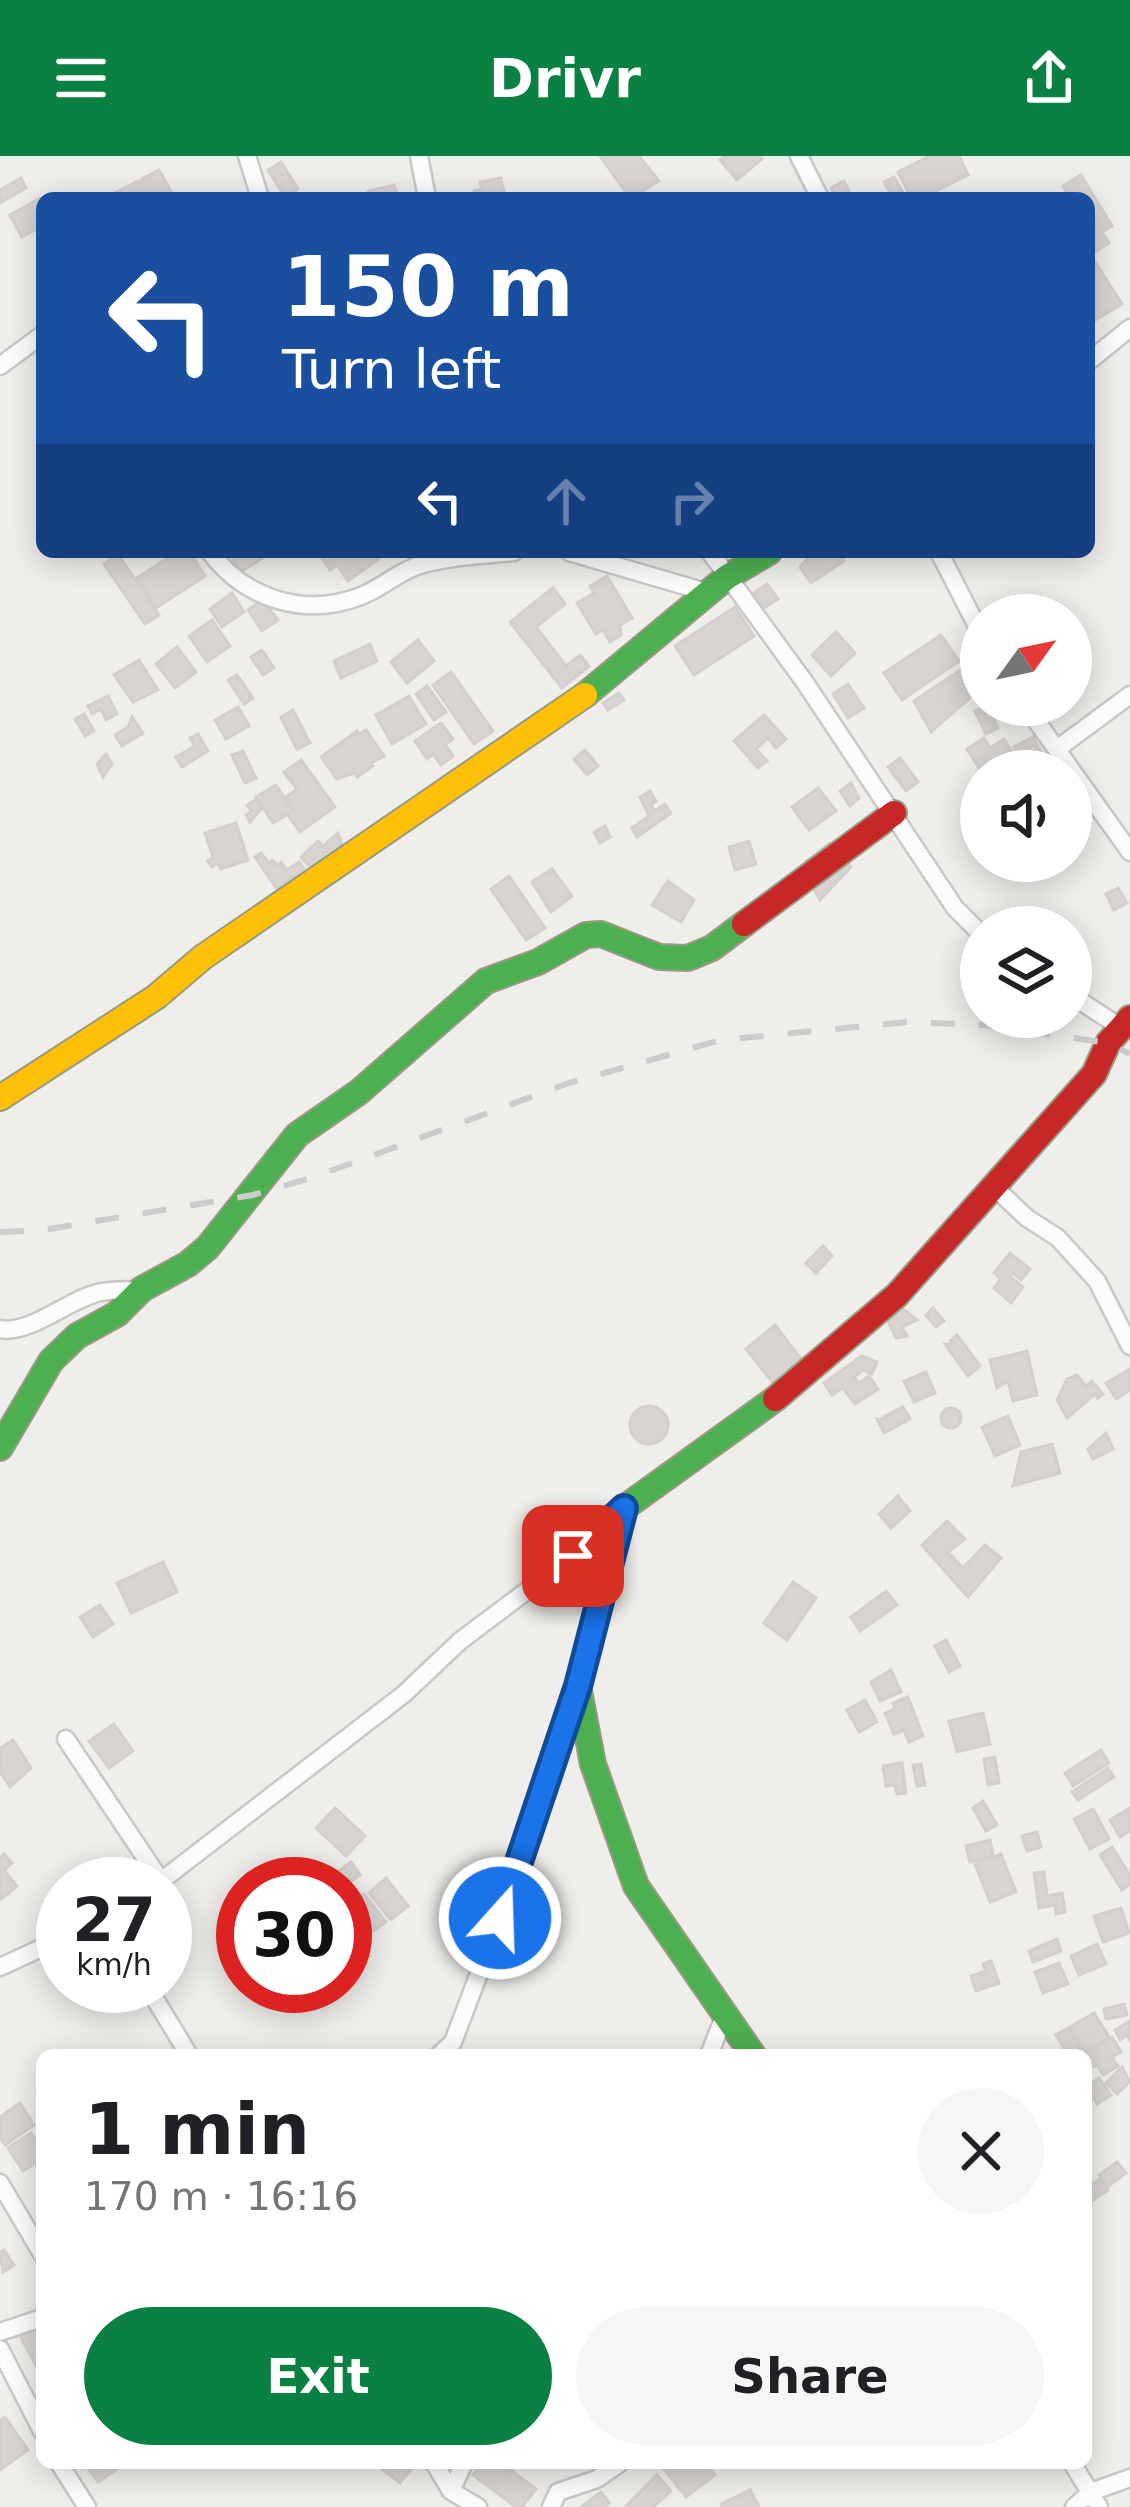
<!DOCTYPE html>
<meta charset="utf-8">
<style>
:root{--surface:#fff;--page:#f6f6f6;--text:#202124;--muted:#757577;--accent:#0b8043}
body{margin:0;font-family:"DejaVu Sans",sans-serif;background:var(--page);color:var(--text);height:100vh;display:flex;flex-direction:column;font-size:45px;white-space:nowrap}
*{box-sizing:border-box;margin:0}
p{font-size:39px;color:var(--muted)}
.icon{flex:none;width:66px;height:66px;fill:none;stroke:currentColor;stroke-width:2;stroke-linecap:round;stroke-linejoin:round}
.map{position:relative;flex:1;overflow:hidden}
.sheet{position:absolute;left:36px;top:1893px;width:1056px;height:420px;display:flex;flex-direction:column;background:var(--surface);border-radius:18px;box-shadow:0 6px 30px #0003}
.sheet>*{flex:none}
.top-card{position:absolute;left:36px;top:36px;width:1059px;height:366px;border-radius:18px;box-shadow:0 6px 30px #0003;background:#1a4fa0;color:#fff;overflow:hidden}
.needle{width:78px;rotate:57deg}
.controls{position:absolute;left:960px;top:438px;display:grid;gap:24px}
.controls a{display:grid;place-items:center;width:132px;height:132px;border-radius:50%;background:var(--surface);box-shadow:0 6px 30px #0003;font-size:60px}
.speed{position:absolute;left:36px;top:1701px;display:flex;gap:24px;font-size:60px;font-weight:700;text-align:center}
.speed>*{display:grid;place-content:center;width:156px;height:156px;border-radius:50%;background:var(--surface);box-shadow:0 6px 30px #0003;line-height:1}
.speed small{font-size:30px;font-weight:400}
.speed .limit{border:18px solid #d22;background:#fff;color:#111}
.pin{position:absolute;display:grid;place-items:center;width:102px;height:102px;color:#fff;margin:-51px;border-radius:24px;box-shadow:0 6px 18px #0006}
.me{position:absolute;width:132px;margin:-66px;rotate:20deg;stroke-linejoin:round;filter:drop-shadow(0 0 9px #0008)}
.turn{display:flex;align-items:center;gap:42px;height:252px;padding:0 48px;font-size:54px}
.turn .icon{width:156px;height:156px;stroke-width:2.5}
.turn b{display:block;font-size:84px;line-height:102px}
.lanes{display:flex;align-items:center;height:114px;padding:0 48px;background:#0003;justify-content:center;gap:60px;direction:ltr}
.lanes .off{opacity:.35}
.round{display:grid;place-items:center;flex:none;width:126px;height:126px;border-radius:63px;background:var(--page)}
.summary{display:flex;align-items:center;justify-content:space-between;height:204px;padding:0 48px}
h1{font-size:72px;font-weight:600;line-height:90px}
.action{display:flex;gap:24px;margin-top:auto;padding:24px 48px}
.action a{flex:1;height:138px;border-radius:72px;background:var(--accent);color:#fff;font-size:48px;font-weight:600;line-height:138px;text-align:center}
.action a+a{background:var(--page);color:var(--text)}
header{display:flex;justify-content:space-between;align-items:center;height:156px;padding:0 48px;background:var(--accent);color:#fff;font-size:54px;font-weight:600}
.map>svg:first-child{display:block}
</style>
<header><svg class="icon" aria-label="menu" viewBox="0 0 24 24"><path d="M4 6h16M4 12h16M4 18h16"/></svg>Drivr<svg class="icon" aria-label="share" viewBox="0 0 24 24"><path d="M12 15V3M7 8l5-5 5 5M5 13v7h14v-7"/></svg></header>
<div class="map">
<svg width="1130" height="2351" viewBox="0 0 1130 2351">
<rect width="100%" height="100%" fill="#f0eeeb"/>
<g fill="#d7d4d2" stroke="#d3d0cc" stroke-width="3">
<path d="M 600,0 L 639,0 L 659,25 L 630,42 Z"/>
<path d="M 725,0 L 759,0 L 762,3 L 737,24 L 720,4 Z"/>
<path d="M 930,0 L 959,0 L 968,19 L 922,42 L 911,42 L 898,16 Z"/>
<path d="M 281,6 L 298,33 L 285,41 L 268,14 Z"/>
<path d="M 159,14 L 172,37 L 167,42 L 115,42 L 113,38 L 138,25 L 141,29 L 142,23 Z"/>
<path d="M 1081,19 L 1112,70 L 1102,76 L 1109,87 L 1095,96 L 1089,87 L 1089,42 L 1071,42 L 1063,30 Z"/>
<path d="M 894,21 L 906,42 L 893,42 L 884,26 Z"/>
<path d="M 21,22 L 26,32 L 0,47 L 0,34 Z"/>
<path d="M 501,22 L 505,42 L 475,42 L 474,35 L 482,33 L 480,26 Z"/>
<path d="M 844,25 L 852,42 L 836,42 L 831,32 Z"/>
<path d="M 394,29 L 399,42 L 370,42 L 368,35 Z"/>
<path d="M 39,43 L 42,70 L 22,81 L 10,59 Z"/>
<path d="M 1090,98 L 1122,148 L 1092,166 L 1089,161 Z"/>
<path d="M 177,396 L 190,396 L 205,420 L 156,452 L 137,422 Z"/>
<path d="M 239,396 L 271,396 L 241,416 L 231,401 Z"/>
<path d="M 318,396 L 374,396 L 379,403 L 348,425 L 337,409 L 330,414 Z"/>
<path d="M 813,396 L 839,396 L 844,405 L 811,427 L 800,411 Z"/>
<path d="M 118,398 L 159,459 L 145,468 L 104,408 Z"/>
<path d="M 607,420 L 632,462 L 620,469 L 621,479 L 610,486 L 603,474 L 596,478 L 577,447 L 594,437 L 590,430 Z"/>
<path d="M 767,428 L 778,443 L 764,452 L 754,437 Z"/>
<path d="M 553,432 L 565,448 L 536,471 L 566,510 L 580,499 L 589,510 L 562,532 L 510,466 Z"/>
<path d="M 232,437 L 244,456 L 222,471 L 210,453 Z"/>
<path d="M 263,444 L 278,464 L 262,475 L 248,454 Z"/>
<path d="M 1001,445 L 1011,459 L 993,459 L 990,454 Z"/>
<path d="M 735,451 L 754,480 L 694,519 L 675,490 Z"/>
<path d="M 212,464 L 230,490 L 207,506 L 189,480 Z"/>
<path d="M 836,476 L 855,497 L 831,520 L 812,499 Z"/>
<path d="M 941,479 L 959,505 L 902,544 L 884,517 Z"/>
<path d="M 418,484 L 434,505 L 407,527 L 391,506 Z"/>
<path d="M 370,488 L 377,505 L 341,522 L 334,505 Z"/>
<path d="M 177,491 L 196,516 L 175,532 L 156,508 Z"/>
<path d="M 262,494 L 274,512 L 263,519 L 251,501 Z"/>
<path d="M 139,504 L 158,534 L 133,546 L 114,519 Z"/>
<path d="M 962,513 L 973,539 L 931,576 L 914,545 Z"/>
<path d="M 451,516 L 493,575 L 474,588 L 433,529 Z"/>
<path d="M 237,519 L 253,542 L 244,548 L 228,524 Z"/>
<path d="M 848,528 L 864,552 L 848,562 L 833,538 Z"/>
<path d="M 427,530 L 446,556 L 434,564 L 416,538 Z"/>
<path d="M 619,537 L 624,544 L 608,554 L 603,547 Z"/>
<path d="M 108,540 L 117,558 L 106,564 L 101,553 L 92,558 L 88,550 Z"/>
<path d="M 409,540 L 426,568 L 392,588 L 376,559 Z"/>
<path d="M 988,549 L 998,572 L 986,578 L 975,555 Z"/>
<path d="M 238,551 L 249,570 L 226,583 L 215,564 Z"/>
<path d="M 293,554 L 310,587 L 297,593 L 281,561 Z"/>
<path d="M 84,558 L 94,575 L 85,580 L 75,563 Z"/>
<path d="M 764,559 L 786,583 L 776,592 L 768,582 L 756,593 L 767,605 L 758,612 L 734,585 Z"/>
<path d="M 132,561 L 143,577 L 122,590 L 115,579 L 128,571 Z"/>
<path d="M 441,567 L 453,583 L 445,589 L 453,600 L 441,609 L 433,598 L 427,603 L 415,585 Z"/>
<path d="M 366,574 L 384,600 L 371,607 L 373,610 L 357,621 L 354,617 L 337,623 L 321,601 L 357,575 L 359,578 Z"/>
<path d="M 198,578 L 208,595 L 182,611 L 176,601 L 195,590 L 190,582 Z"/>
<path d="M 1033,581 L 1041,596 L 1022,605 L 1014,591 Z"/>
<path d="M 984,582 L 990,592 L 1004,583 L 1018,606 L 1004,615 L 981,615 L 967,593 Z"/>
<path d="M 585,594 L 598,610 L 587,619 L 574,603 Z"/>
<path d="M 243,595 L 256,622 L 245,627 L 232,599 Z"/>
<path d="M 1046,597 L 1054,610 L 1048,615 L 1038,602 Z"/>
<path d="M 106,598 L 112,608 L 103,621 L 97,608 Z"/>
<path d="M 900,602 L 918,626 L 906,635 L 888,611 Z"/>
<path d="M 301,604 L 335,651 L 300,676 L 287,658 L 294,652 L 286,641 L 297,633 L 284,616 Z"/>
<path d="M 851,627 L 859,642 L 850,650 L 840,635 Z"/>
<path d="M 276,629 L 293,655 L 273,667 L 256,641 Z"/>
<path d="M 818,632 L 836,655 L 809,674 L 792,651 Z"/>
<path d="M 650,635 L 656,645 L 651,649 L 655,655 L 665,648 L 671,657 L 637,681 L 632,672 L 649,660 L 640,641 Z"/>
<path d="M 255,644 L 261,653 L 250,666 L 246,659 L 252,655 L 247,649 Z"/>
<path d="M 236,667 L 248,704 L 221,713 L 218,707 L 212,711 L 208,705 L 213,701 L 205,677 Z"/>
<path d="M 605,670 L 609,678 L 606,680 L 610,681 L 600,687 L 594,676 Z"/>
<path d="M 338,677 L 342,688 L 313,714 L 301,701 L 318,685 L 323,690 Z"/>
<path d="M 749,685 L 756,708 L 735,714 L 729,691 Z"/>
<path d="M 830,687 L 851,711 L 820,744 L 801,710 Z"/>
<path d="M 261,697 L 269,707 L 272,704 L 278,709 L 281,706 L 287,714 L 299,706 L 304,713 L 277,733 L 255,701 Z"/>
<path d="M 552,713 L 572,740 L 551,756 L 532,726 Z"/>
<path d="M 509,720 L 545,772 L 526,784 L 491,733 Z"/>
<path d="M 668,725 L 694,744 L 681,766 L 652,749 Z"/>
<path d="M 1118,732 L 1127,747 L 1114,754 L 1106,738 Z"/>
<path d="M 823,1090 L 832,1100 L 816,1117 L 806,1107 Z"/>
<path d="M 1010,1097 L 1030,1113 L 1021,1124 L 1013,1117 L 1010,1121 L 1023,1131 L 1011,1147 L 994,1132 L 1001,1123 L 994,1117 Z"/>
<path d="M 898,1149 L 917,1164 L 902,1171 L 907,1180 L 896,1182 L 886,1160 Z"/>
<path d="M 933,1152 L 944,1165 L 936,1171 L 926,1159 Z"/>
<path d="M 775,1169 L 802,1204 L 773,1227 L 746,1193 Z"/>
<path d="M 957,1179 L 980,1210 L 968,1220 L 945,1188 L 952,1188 L 950,1185 Z"/>
<path d="M 1027,1195 L 1037,1239 L 1013,1245 L 1008,1225 L 997,1232 L 990,1204 Z"/>
<path d="M 862,1200 L 877,1206 L 872,1218 L 863,1214 L 854,1221 L 859,1227 L 869,1220 L 878,1233 L 855,1248 L 843,1232 L 832,1239 L 824,1227 Z"/>
<path d="M 1130,1213 L 1130,1234 L 1116,1243 L 1106,1227 Z"/>
<path d="M 926,1216 L 935,1237 L 914,1246 L 904,1225 Z"/>
<path d="M 1077,1219 L 1086,1230 L 1092,1225 L 1103,1238 L 1098,1242 L 1095,1238 L 1067,1262 L 1057,1244 L 1067,1223 Z"/>
<circle cx="649" cy="1269" r="19"/>
<path d="M 903,1251 L 910,1263 L 884,1277 L 877,1263 L 886,1264 L 889,1262 L 880,1263 Z"/>
<circle cx="951" cy="1262" r="10"/>
<path d="M 1008,1260 L 1020,1289 L 995,1300 L 982,1271 Z"/>
<path d="M 1106,1277 L 1113,1293 L 1093,1303 L 1088,1293 Z"/>
<path d="M 1052,1288 L 1060,1317 L 1013,1330 L 1021,1296 Z"/>
<path d="M 898,1340 L 910,1355 L 891,1372 L 879,1358 Z"/>
<path d="M 947,1365 L 965,1383 L 948,1396 L 963,1412 L 985,1389 L 1001,1402 L 968,1441 L 922,1389 Z"/>
<path d="M 163,1406 L 177,1436 L 131,1457 L 117,1427 Z"/>
<path d="M 793,1426 L 816,1442 L 787,1484 L 764,1467 Z"/>
<path d="M 886,1435 L 897,1449 L 860,1475 L 851,1461 Z"/>
<path d="M 100,1449 L 113,1468 L 93,1481 L 80,1461 Z"/>
<path d="M 946,1484 L 960,1510 L 949,1516 L 935,1490 Z"/>
<path d="M 891,1514 L 901,1536 L 880,1545 L 871,1526 Z"/>
<path d="M 908,1541 L 923,1580 L 909,1586 L 904,1574 L 894,1578 L 885,1557 L 895,1553 L 893,1547 Z"/>
<path d="M 865,1544 L 877,1566 L 859,1576 L 847,1554 Z"/>
<path d="M 983,1557 L 990,1588 L 957,1596 L 949,1565 Z"/>
<path d="M 114,1568 L 133,1595 L 109,1612 L 89,1585 Z"/>
<path d="M 13,1584 L 31,1612 L 10,1631 L 0,1616 L 0,1592 Z"/>
<path d="M 1101,1594 L 1109,1607 L 1073,1630 L 1065,1617 Z"/>
<path d="M 995,1601 L 999,1627 L 988,1629 L 984,1603 Z"/>
<path d="M 902,1607 L 906,1637 L 897,1638 L 895,1629 L 886,1630 L 883,1610 Z"/>
<path d="M 921,1608 L 925,1629 L 917,1630 L 913,1609 Z"/>
<path d="M 1108,1612 L 1114,1621 L 1078,1644 L 1072,1636 Z"/>
<path d="M 983,1645 L 997,1669 L 986,1675 L 973,1652 Z"/>
<path d="M 335,1652 L 365,1680 L 346,1700 L 316,1672 Z"/>
<path d="M 1130,1652 L 1130,1675 L 1120,1681 L 1110,1664 Z"/>
<path d="M 1093,1653 L 1109,1683 L 1090,1693 L 1074,1663 Z"/>
<path d="M 1037,1676 L 1041,1691 L 1027,1695 L 1022,1680 Z"/>
<path d="M 990,1684 L 993,1700 L 970,1706 L 966,1690 Z"/>
<path d="M 1112,1691 L 1130,1719 L 1130,1728 L 1122,1734 L 1100,1699 Z"/>
<path d="M 4,1698 L 12,1707 L 4,1714 L 17,1730 L 0,1744 L 0,1702 Z"/>
<path d="M 1001,1698 L 1016,1736 L 990,1746 L 975,1708 Z"/>
<path d="M 351,1706 L 360,1719 L 345,1730 L 339,1728 L 333,1719 Z"/>
<path d="M 1044,1716 L 1047,1740 L 1062,1737 L 1065,1756 L 1056,1758 L 1055,1749 L 1039,1752 L 1034,1717 Z"/>
<path d="M 386,1722 L 408,1750 L 391,1764 L 369,1737 Z"/>
<path d="M 364,1738 L 386,1766 L 373,1775 L 352,1747 Z"/>
<path d="M 1121,1752 L 1129,1777 L 1103,1786 L 1094,1760 Z"/>
<path d="M 1057,1783 L 1061,1795 L 1033,1806 L 1029,1795 Z"/>
<path d="M 1097,1788 L 1106,1808 L 1079,1819 L 1071,1800 Z"/>
<path d="M 991,1805 L 999,1827 L 976,1835 L 971,1820 L 986,1815 L 983,1808 Z"/>
<path d="M 1059,1807 L 1068,1828 L 1043,1837 L 1035,1816 Z"/>
<path d="M 1124,1848 L 1127,1859 L 1106,1863 L 1104,1853 Z"/>
<path d="M 1094,1857 L 1109,1881 L 1085,1896 L 1070,1871 Z"/>
<path d="M 1130,1865 L 1130,1884 L 1127,1879 L 1120,1884 L 1115,1874 Z"/>
<path d="M 1068,1872 L 1083,1898 L 1082,1899 L 1068,1899 L 1056,1879 Z"/>
<path d="M 1112,1881 L 1121,1896 L 1112,1901 L 1118,1910 L 1103,1919 L 1097,1909 L 1091,1912 L 1083,1898 Z"/>
<path d="M 1122,1911 L 1130,1926 L 1117,1938 L 1106,1927 Z"/>
<path d="M 1099,1922 L 1111,1939 L 1097,1948 L 1086,1931 Z"/>
<path d="M 20,1947 L 34,1969 L 5,1989 L 0,1982 L 0,1961 Z"/>
<path d="M 31,1977 L 42,1995 L 42,2003 L 23,2015 L 8,1992 Z"/>
<path d="M 1117,2006 L 1126,2017 L 1107,2031 L 1099,2019 Z"/>
<path d="M 1100,2023 L 1108,2034 L 1087,2048 L 1086,2032 Z"/>
<path d="M 4,2094 L 14,2109 L 3,2116 L 0,2097 Z"/>
<path d="M 42,2167 L 42,2220 L 20,2180 Z"/>
<path d="M 5,2261 L 28,2294 L 0,2314 L 0,2264 Z"/>
<path d="M 84,2307 L 114,2307 L 118,2312 L 98,2326 Z"/>
<path d="M 380,2307 L 416,2307 L 400,2327 L 378,2310 Z"/>
<path d="M 482,2307 L 501,2307 L 536,2333 L 522,2351 L 516,2351 L 473,2319 Z"/>
<path d="M 669,2307 L 706,2307 L 715,2319 L 686,2341 L 663,2312 Z"/>
<path d="M 657,2319 L 671,2335 L 653,2351 L 625,2351 Z"/>
<path d="M 750,2334 L 759,2351 L 723,2351 L 721,2348 Z"/>
<path d="M 601,2336 L 609,2347 L 604,2351 L 581,2351 Z"/>
</g>
<g fill="none" stroke-linecap="round" stroke-linejoin="round">
<defs>
<g id="street">
<path d="M 247,0 L 260,42"/>
<path d="M 419,0 L 427,42"/>
<path d="M 799,0 L 820,42"/>
<path d="M 1089,205 L 1130,172"/>
<path d="M 0,210 L 42,179"/>
<path d="M 210,396 C 245,443 305,462 361,440 C 382,432 399,415 420,409 C 450,400 483,399 514,396"/>
<path d="M 569,396 L 709,437"/>
<path d="M 710,396 L 806,528 L 955,752 L 981,778"/>
<path d="M 939,396 L 981,478"/>
<path d="M 1025,549 L 1130,696"/>
<path d="M 1057,593 L 1130,539"/>
<path d="M 1071,839 L 1120,871"/>
<path d="M 992,1029 L 1027,1062 L 1058,1082 L 1097,1125 L 1130,1190"/>
<path d="M 0,1173 C 30,1179 70,1142 101,1136 C 114,1134 128,1134 141,1134"/>
<path d="M 66,1583 L 161,1725"/>
<path d="M 157,1728 L 404,1538 L 460,1485 L 573,1400 L 623,1353"/>
<path d="M 0,1811 L 63,1782"/>
<path d="M 147,1830 L 189,1899"/>
<path d="M 439,1899 L 453,1886 L 516,1720 L 577,1531"/>
<path d="M 709,1899 L 724,1861"/>
<path d="M 0,2027 L 42,2098"/>
<path d="M 0,2176 L 42,2162"/>
<path d="M 0,2193 L 42,2275"/>
<path d="M 59,2307 L 87,2351"/>
<path d="M 434,2307 L 451,2335 L 478,2351"/>
<path d="M 1072,2307 L 1099,2351"/>
<path d="M 451,2335 L 464,2307"/>
<path d="M 551,2351 L 558,2336 L 597,2323 L 620,2307"/>
<path d="M 1074,2351 L 1091,2336 L 1130,2322"/>
</g>
<g id="fast">
<path d="M 585,539 L 727,421 L 769,396"/>
<path d="M 0,1292 L 51,1205 L 77,1180 L 117,1158 L 142,1133 L 188,1108 L 208,1091 L 297,979 L 359,936 L 486,825 L 538,806 L 586,779 L 601,778 L 659,801 L 688,802 L 712,792 L 744,768"/>
<path d="M 753,1899 L 636,1730 L 593,1608 L 578,1530 L 624,1352 L 775,1243"/>
</g>
<path id="slow" d="M 0,942 L 156,841 L 203,801 L 585,539"/>
<g id="jam">
<path d="M 744,768 L 894,657"/>
<path d="M 775,1243 L 897,1139 L 1094,918 L 1108,887 L 1130,862"/>
</g>
</defs>
<use href="#street" stroke="#c9c8c7" stroke-width="21"/>
<use href="#fast" stroke="#999a82" stroke-width="28"/>
<use href="#slow" stroke="#999a82" stroke-width="28"/>
<use href="#jam" stroke="#999a82" stroke-width="28"/>
<use href="#street" stroke="#fdfcfc" stroke-width="16"/>
<use href="#fast" stroke="#4caf50" stroke-width="24"/>
<use href="#slow" stroke="#ffc107" stroke-width="24"/>
<use href="#jam" stroke="#c62828" stroke-width="24"/>
<path stroke="#ccc" stroke-width="6" stroke-dasharray="24 24" stroke-linecap="butt" d="M 0,1076 L 43,1074 L 253,1039 L 314,1021 L 569,927 L 721,884 L 908,866 L 984,869 L 1108,887 L 1130,898"/>
</g>
<g fill="none" stroke-linecap="round" stroke-linejoin="round">
<defs>
<path id="route" d="M 500,1762 L 578,1530 L 624,1352 L 573,1400"/>
</defs>
<use href="#route" stroke="#114b97" stroke-width="30"/>
<use href="#route" stroke="#1a73e8" stroke-width="21"/>
</g>
</svg>
<div class="controls">
<a><svg class="needle" viewBox="-14 -14 28 28"><path d="M0-13l5 13h-10z" fill="#e53935"/><path d="M0 13l5-13h-10z" fill="#757577"/></svg></a>
<a><svg class="icon" aria-label="sound" viewBox="0 0 24 24"><path d="M4 9h4l5-4v14l-5-4H4zM17 9q2 3 0 6"/></svg></a>
<a><svg class="icon" aria-label="layers" viewBox="0 0 24 24"><path d="M12 4l9 5-9 5-9-5zM3 14l9 5 9-5"/></svg></a>
</div>
<div class="speed"><div>27<small>km/h</small></div><div class="limit">30</div></div>
<div class="pin" style="left:573px;top:1400px;background:#d93025"><svg class="icon" aria-label="arrive" viewBox="0 0 24 24"><path d="M6 21V4h12l-3 4 3 4H6"/></svg></div>
<svg class="me" style="left:500px;top:1762px" viewBox="-20 -20 40 40"><circle r="17" fill="#1a73e8" stroke="#fff" stroke-width="3"/><path d="M0-11L8 9 0 5-8 9z" fill="#fff"/></svg>
<div class="top-card">
<div class="turn"><svg class="icon" aria-label="left" viewBox="0 0 24 24"><path d="M17 20v-9H6M10 6l-5 5 5 5"/></svg><div><b>150 m</b>Turn left</div></div>
<div class="lanes"><svg class="icon" aria-label="left" viewBox="0 0 24 24"><path d="M17 20v-9H6M10 6l-5 5 5 5"/></svg><svg class="icon off" aria-label="ahead" viewBox="0 0 24 24"><path d="M12 20V5M6 11l6-6 6 6"/></svg><svg class="icon off" aria-label="right" viewBox="0 0 24 24"><path d="M7 20v-9h11M14 6l5 5-5 5"/></svg></div>
</div>
<section class="sheet">
<div class="summary"><div><h1>1 min</h1><p>170 m · 16:16</p></div><a class="round"><svg class="icon" aria-label="close" viewBox="0 0 24 24"><path d="M6 6l12 12M18 6L6 18"/></svg></a></div>
<div class="action"><a>Exit</a><a>Share</a></div>
</section>
</div>
